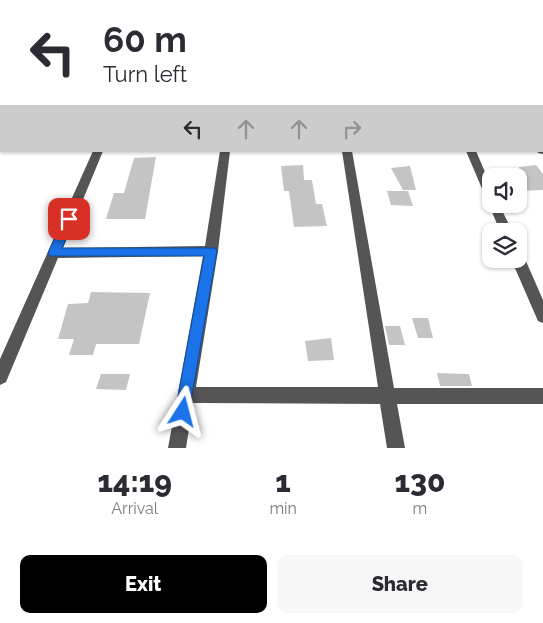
<!DOCTYPE html>
<style>
:root{--surface:#fff;--page:#f7f7f7;--text:#2b2b33;--muted:#7c7c81;--accent:#000}
body{margin:0;font-family:Raleway,sans-serif;background:var(--page);color:var(--text);height:100vh;display:flex;flex-direction:column;font-size:19px;white-space:nowrap}
*{box-sizing:border-box;margin:0}
p{font-size:16px;color:var(--muted)}
.icon{flex:none;width:28px;height:28px;fill:none;stroke:currentColor;stroke-width:2;stroke-linecap:round;stroke-linejoin:round}
.map{position:relative;height:448px;overflow:hidden}
.panel{display:flex;flex-direction:column;background:var(--surface);flex:1}
.panel>*{flex:none}
.banner{position:absolute;left:0px;top:0px;width:544px;height:152px;box-shadow:0 1px 4px #0004;background:#fff;color:var(--text);overflow:hidden}
.tools{position:absolute;left:482px;top:168px;display:grid;gap:10px}
.tools a{display:grid;place-items:center;width:45px;height:45px;border-radius:10px;background:var(--surface);box-shadow:0 1px 4px #0004;font-size:25px}
.pin{position:absolute;display:grid;place-items:center;width:42px;height:42px;color:#fff;margin:-21px;border-radius:10px;box-shadow:0 2px 8px #0006}
.me{position:absolute;width:55px;margin:-28px;rotate:9deg;stroke-linejoin:round;filter:drop-shadow(0 0 4px #0008)}
.turn{display:flex;align-items:center;gap:18px;height:105px;padding:0 20px;font-size:22px}
.turn .icon{width:65px;height:65px;stroke-width:2.5}
.turn b{display:block;font-size:35px;line-height:42px}
.lanes{display:flex;align-items:center;height:48px;padding:0 20px;background:#0003;justify-content:center;gap:25px;direction:ltr}
.lanes .off{opacity:.35}
.eta{display:flex;justify-content:space-evenly;align-items:center;height:85px;text-align:center}
.eta b{font-size:30px;font-weight:800;line-height:35px}
.primary-button{display:flex;gap:10px;margin-top:auto;padding:10px 20px}
.primary-button a{flex:1;height:58px;border-radius:10px;background:var(--accent);color:#fff;font-size:20px;font-weight:800;line-height:58px;text-align:center}
.primary-button a+a{background:var(--page);color:var(--text)}
.map>svg:first-child{display:block}
</style>
<div class="map">
<svg width="543" height="448" viewBox="0 0 543 448">
<rect width="100%" height="100%" fill="#fff"/>
<g fill="#c4c4c4">
<path d="M 156,157 L 145,219 L 106,219 L 114,193 L 124,193 L 134,158 Z"/>
<path d="M 303,165 L 304,180 L 312,180 L 316,204 L 322,204 L 327,226 L 294,227 L 289,191 L 284,191 L 281,166 Z"/>
<path d="M 536,165 L 543,174 L 543,190 L 519,191 L 519,167 Z"/>
<path d="M 410,166 L 416,190 L 403,190 L 391,168 Z"/>
<path d="M 387,191 L 408,191 L 413,206 L 391,205 Z"/>
<path d="M 91,292 L 150,293 L 139,344 L 96,344 L 93,355 L 69,355 L 74,339 L 58,339 L 68,304 L 88,303 Z"/>
<path d="M 412,318 L 428,318 L 433,338 L 418,338 Z"/>
<path d="M 385,326 L 400,326 L 405,345 L 389,345 Z"/>
<path d="M 331,338 L 334,360 L 308,361 L 305,341 Z"/>
<path d="M 437,373 L 469,374 L 472,386 L 440,386 Z"/>
<path d="M 101,374 L 130,374 L 126,390 L 96,389 Z"/>
</g>
<g fill="none" stroke-linecap="round" stroke-linejoin="round">
<g fill="#555" fill-rule="evenodd">
<rect x="325" y="0" width="6" height="1"/>
<rect x="486" y="0" width="6" height="1"/>
<rect x="0" y="29" width="1" height="4"/>
<rect x="542" y="35" width="1" height="4"/>
<path d="M 542,73 L 543,74 L 543,80 L 542,80 Z"/>
<path d="M 543,148 L 543,154 L 538,153 L 537,151 L 542,151 Z"/>
<path d="M 93,151 L 103,151 L 63,248 L 205,246 L 220,151 L 230,151 L 218,251 L 196,387 L 378,387 L 342,151 L 352,151 L 394,388 L 543,388 L 543,404 L 397,404 L 405,448 L 387,448 L 380,404 L 193,403 L 186,448 L 168,448 L 203,256 L 58,258 L 6,382 L 0,385 L 0,359 Z"/>
<path d="M 466,151 L 476,151 L 491,186 L 491,204 L 499,204 L 512,231 L 500,231 Z"/>
<path d="M 519,254 L 523,255 L 525,259 L 543,300 L 543,323 L 538,321 L 511,259 L 519,259 Z"/>
</g>
</g>
<path fill="#1a73e8" stroke="#114b97" d="M 69,215 L 75,219 L 62,248 L 215,248 L 217,251 L 188,418 L 183,420 L 177,418 L 175,412 L 204,256 L 50,256 L 48,253 L 63,219 Z"/>
</svg>
<div class="tools">
<a><svg class="icon" aria-label="sound" viewBox="0 0 24 24"><path d="M4 9h4l5-4v14l-5-4H4zM17 9q2 3 0 6"/></svg></a>
<a><svg class="icon" aria-label="layers" viewBox="0 0 24 24"><path d="M12 4l9 5-9 5-9-5zM3 14l9 5 9-5"/></svg></a>
</div>
<div class="pin" style="left:69px;top:219px;background:#d93025"><svg class="icon" aria-label="arrive" viewBox="0 0 24 24"><path d="M6 21V4h12l-3 4 3 4H6"/></svg></div>
<svg class="me" style="left:183px;top:412px" viewBox="-20 -20 40 40"><path d="M0-17L14 15 0 8-14 15z" fill="#1a73e8" stroke="#fff" stroke-width="4"/></svg>
<div class="banner">
<div class="turn"><svg class="icon" aria-label="left" viewBox="0 0 24 24"><path d="M17 20v-9H6M10 6l-5 5 5 5"/></svg><div><b>60 m</b>Turn left</div></div>
<div class="lanes"><svg class="icon" aria-label="left" viewBox="0 0 24 24"><path d="M17 20v-9H6M10 6l-5 5 5 5"/></svg><svg class="icon off" aria-label="ahead" viewBox="0 0 24 24"><path d="M12 20V5M6 11l6-6 6 6"/></svg><svg class="icon off" aria-label="ahead" viewBox="0 0 24 24"><path d="M12 20V5M6 11l6-6 6 6"/></svg><svg class="icon off" aria-label="right" viewBox="0 0 24 24"><path d="M7 20v-9h11M14 6l5 5-5 5"/></svg></div>
</div>
</div>
<section class="panel">
<div class="eta">
<div><b>14:19</b><p>Arrival</p></div>
<div><b>1</b><p>min</p></div>
<div><b>130</b><p>m</p></div>
</div>
<div class="primary-button"><a>Exit</a><a>Share</a></div>
</section>
